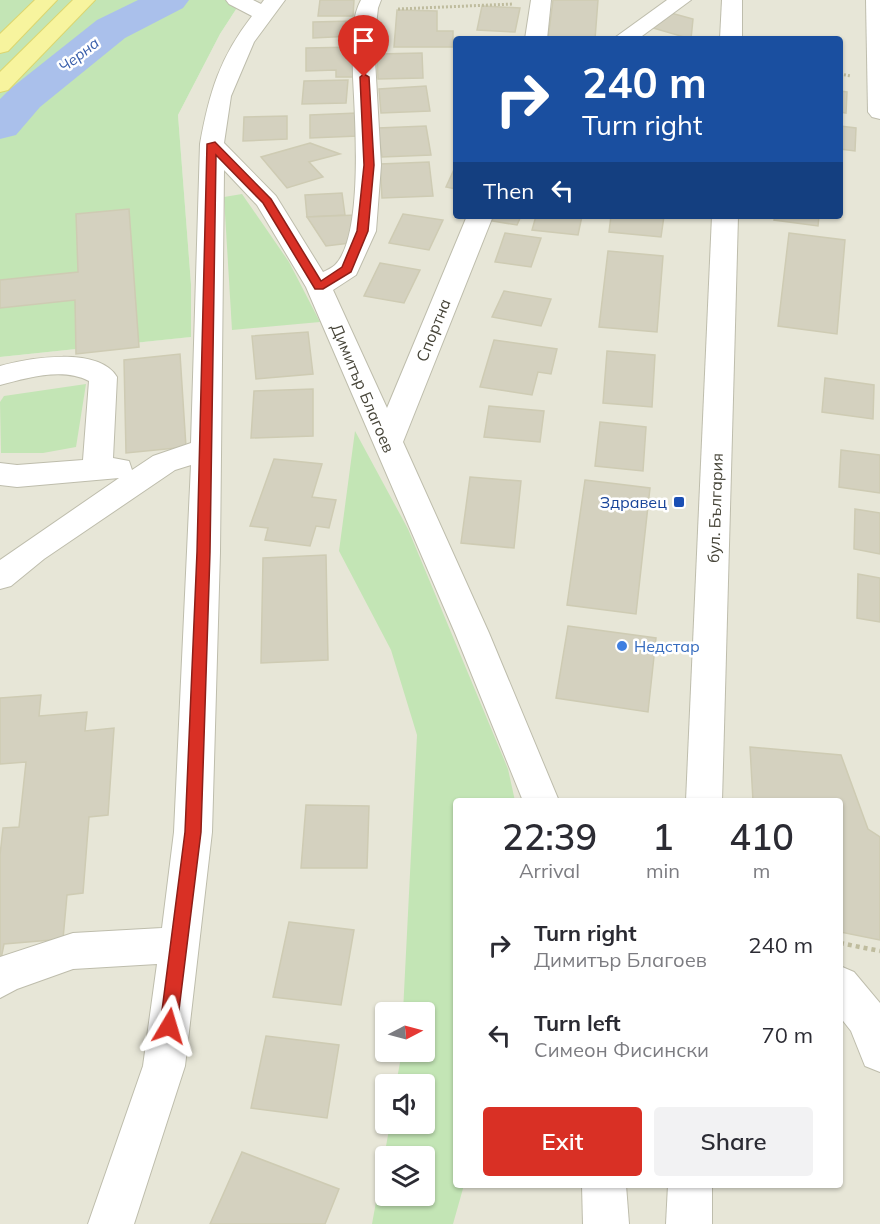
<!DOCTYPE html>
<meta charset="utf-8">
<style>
:root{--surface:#fff;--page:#f2f2f3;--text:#2b2b33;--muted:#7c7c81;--accent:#d93025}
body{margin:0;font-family:Mulish,sans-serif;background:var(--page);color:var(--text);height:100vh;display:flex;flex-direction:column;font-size:22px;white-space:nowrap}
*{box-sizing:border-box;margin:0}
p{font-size:20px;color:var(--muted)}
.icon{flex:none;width:33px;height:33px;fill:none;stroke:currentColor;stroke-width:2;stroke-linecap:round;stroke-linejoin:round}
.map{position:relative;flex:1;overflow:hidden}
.panel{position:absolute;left:453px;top:798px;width:390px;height:390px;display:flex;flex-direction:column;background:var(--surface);border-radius:6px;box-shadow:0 2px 4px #0004}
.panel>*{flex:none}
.guide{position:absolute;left:453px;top:36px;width:390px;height:183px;border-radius:6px;box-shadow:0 2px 4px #0004;background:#1a4fa0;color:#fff;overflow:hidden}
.needle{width:39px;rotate:84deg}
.controls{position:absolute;left:375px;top:1002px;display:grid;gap:12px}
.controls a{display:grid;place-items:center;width:60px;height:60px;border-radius:6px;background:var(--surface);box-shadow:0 2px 4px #0004;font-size:30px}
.pin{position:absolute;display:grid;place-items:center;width:51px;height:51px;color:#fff;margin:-62px -26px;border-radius:50% 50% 50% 0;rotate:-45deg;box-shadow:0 0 6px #0007}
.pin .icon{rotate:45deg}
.me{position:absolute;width:66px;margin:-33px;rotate:7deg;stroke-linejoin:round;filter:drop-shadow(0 0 4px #0008)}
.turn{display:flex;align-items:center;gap:21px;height:126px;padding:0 30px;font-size:27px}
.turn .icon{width:78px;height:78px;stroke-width:2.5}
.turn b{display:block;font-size:42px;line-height:51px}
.then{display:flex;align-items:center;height:57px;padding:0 30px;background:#0003;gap:12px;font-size:22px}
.eta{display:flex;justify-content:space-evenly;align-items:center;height:102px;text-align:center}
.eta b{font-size:36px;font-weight:600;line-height:42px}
.action{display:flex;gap:12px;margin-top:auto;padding:12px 30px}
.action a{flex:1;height:69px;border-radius:6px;background:var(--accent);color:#fff;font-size:24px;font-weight:600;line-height:69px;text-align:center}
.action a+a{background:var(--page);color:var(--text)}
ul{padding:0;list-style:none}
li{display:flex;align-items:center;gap:18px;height:90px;padding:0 30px}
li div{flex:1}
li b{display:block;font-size:22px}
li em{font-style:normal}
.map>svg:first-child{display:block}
</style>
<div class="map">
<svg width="880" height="1224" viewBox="0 0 880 1224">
<rect width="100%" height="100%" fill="#f3f3e9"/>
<path fill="#e7e6d7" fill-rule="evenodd" d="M 242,0 L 880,0 L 880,1224 L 0,1224 L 0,357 L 190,337 L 191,284 L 178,115 L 220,34 ZM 456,39 L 840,39 L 840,216 L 456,216 ZM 456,801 L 840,801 L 840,1185 L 456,1185 ZM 386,1012 L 424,1012 L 424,1052 L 386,1052 ZM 386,1084 L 424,1084 L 424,1124 L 386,1124 ZM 386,1156 L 424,1156 L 424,1196 L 386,1196 Z"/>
<g fill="#c3e5b5" fill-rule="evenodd">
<path d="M 0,0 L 242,0 L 220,34 L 178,115 L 191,284 L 191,337 L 0,357 Z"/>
<path d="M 242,194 L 289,262 L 320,322 L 232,330 L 224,197 Z"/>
<path d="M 86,384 L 76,447 L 43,453 L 1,453 L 0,402 L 4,396 Z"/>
<path d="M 355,431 L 408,529 L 508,769 L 515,801 L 456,801 L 456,1185 L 464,1185 L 453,1224 L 372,1224 L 390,1124 L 424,1124 L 424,1084 L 396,1084 L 402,1052 L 424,1052 L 424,1012 L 403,1012 L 417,735 L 391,650 L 339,551 ZM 424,1156 L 424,1196 L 386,1196 L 386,1156 Z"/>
</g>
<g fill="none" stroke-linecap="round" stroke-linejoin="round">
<path fill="#aac0eb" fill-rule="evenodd" d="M 138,0 L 189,0 L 183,8 L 125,38 L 40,107 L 16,135 L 0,139 L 0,99 L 10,89 L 97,20 Z"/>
</g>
<g fill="#d4d1bf" stroke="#cecbb3" stroke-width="1.5">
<path d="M 320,0 L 354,0 L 353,16 L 318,16 Z"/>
<path d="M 553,0 L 598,0 L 595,39 L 548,39 Z"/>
<path d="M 482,6 L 520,8 L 515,32 L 477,30 Z"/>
<path d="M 397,10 L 437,11 L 437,31 L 453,31 L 453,47 L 394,47 Z"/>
<path d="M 671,13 L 693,19 L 691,39 L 653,28 Z"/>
<path d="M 353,21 L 353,36 L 313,38 L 313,22 Z"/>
<path d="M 356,47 L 356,77 L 336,77 L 336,70 L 306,71 L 306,48 Z"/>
<path d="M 422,53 L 423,78 L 378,79 L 377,54 Z"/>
<path d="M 348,80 L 346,103 L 302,104 L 304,81 Z"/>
<path d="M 426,86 L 430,111 L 381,113 L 379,89 Z"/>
<path d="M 840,91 L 847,92 L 846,113 L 840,112 Z"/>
<path d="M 357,113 L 358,136 L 310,138 L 310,115 Z"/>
<path d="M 287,116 L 287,139 L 243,141 L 244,117 Z"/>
<path d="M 426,126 L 431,155 L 382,157 L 378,128 Z"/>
<path d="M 840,126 L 856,128 L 855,151 L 840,149 Z"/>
<path d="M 310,143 L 340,154 L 309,162 L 323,177 L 287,188 L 261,157 Z"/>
<path d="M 429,162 L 433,196 L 382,198 L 380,164 Z"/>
<path d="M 456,165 L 456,189 L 446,187 Z"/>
<path d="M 342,193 L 345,215 L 307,217 L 305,195 Z"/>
<path d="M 129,209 L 139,347 L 76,354 L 75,300 L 0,308 L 0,280 L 78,272 L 76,214 Z"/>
<path d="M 403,214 L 443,220 L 429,250 L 389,243 Z"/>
<path d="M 356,215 L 350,243 L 326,246 L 307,217 Z"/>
<path d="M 494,216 L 521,216 L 517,225 L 492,221 Z"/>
<path d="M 536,216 L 582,216 L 578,235 L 532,230 Z"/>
<path d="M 611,216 L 664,216 L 661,237 L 609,232 Z"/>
<path d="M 775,216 L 819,216 L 818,226 L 774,220 Z"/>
<path d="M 505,233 L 541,238 L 531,267 L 495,262 Z"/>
<path d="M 789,233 L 845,240 L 837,334 L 778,326 Z"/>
<path d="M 608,251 L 663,256 L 657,332 L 599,327 Z"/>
<path d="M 380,263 L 420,270 L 404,303 L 364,296 Z"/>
<path d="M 504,291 L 551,299 L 541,326 L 492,317 Z"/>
<path d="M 308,332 L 313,374 L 256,379 L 252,336 Z"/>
<path d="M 494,340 L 557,349 L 551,374 L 538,372 L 532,395 L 480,387 Z"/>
<path d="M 607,351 L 655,355 L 652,407 L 603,403 Z"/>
<path d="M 180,354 L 186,447 L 126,453 L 124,360 Z"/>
<path d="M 825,378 L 874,385 L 873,419 L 822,412 Z"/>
<path d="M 313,389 L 313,436 L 251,438 L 254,391 Z"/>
<path d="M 489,406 L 544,411 L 540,442 L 484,437 Z"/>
<path d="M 600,422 L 646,427 L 643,471 L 595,466 Z"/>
<path d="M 841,450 L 880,455 L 880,493 L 839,487 Z"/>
<path d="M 274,459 L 322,464 L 312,497 L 336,500 L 329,528 L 316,526 L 310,546 L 265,540 L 268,528 L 250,526 Z"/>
<path d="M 470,477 L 521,481 L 514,548 L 461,543 Z"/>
<path d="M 585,480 L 650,488 L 636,614 L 567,605 Z"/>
<path d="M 855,509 L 880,513 L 880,554 L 854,549 Z"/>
<path d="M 326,555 L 328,660 L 261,663 L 263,558 Z"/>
<path d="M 858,574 L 880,578 L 880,622 L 857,618 Z"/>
<path d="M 568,626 L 656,638 L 648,712 L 556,698 Z"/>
<path d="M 41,695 L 39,716 L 87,712 L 85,731 L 114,728 L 108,815 L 89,817 L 83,893 L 67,895 L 63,939 L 4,944 L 0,964 L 0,855 L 3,828 L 19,827 L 26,762 L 0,764 L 0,698 Z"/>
<path d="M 750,747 L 841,755 L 868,829 L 880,837 L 880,940 L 840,932 L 840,801 L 753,801 Z"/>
<path d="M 306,805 L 369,806 L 367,868 L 301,868 Z"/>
<path d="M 289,922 L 354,930 L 341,1005 L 273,997 Z"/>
<path d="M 266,1036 L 339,1045 L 327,1118 L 251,1108 Z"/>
<path d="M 242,1152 L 339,1189 L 325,1224 L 210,1224 Z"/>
</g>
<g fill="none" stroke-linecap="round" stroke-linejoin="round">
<defs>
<g id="minor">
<path d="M 226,0 L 253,0 L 261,4 L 264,0 L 285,0 L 254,42 L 231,96 L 224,143 L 276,196 L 323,272 C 327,270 332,268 335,265 C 364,236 355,118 353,77 C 353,52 349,22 361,0 L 381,0 L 378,8 L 374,42 L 381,165 L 376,231 L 356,275 L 333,290 L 387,408 L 467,216 L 493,216 L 403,442 L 489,633 L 559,801 L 523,801 L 455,633 L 306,287 L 257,205 L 224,170 L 220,552 L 212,832 L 185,1066 L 134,1224 L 88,1224 L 143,1066 L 157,964 L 73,969 L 17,989 L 0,998 L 0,957 L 73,933 L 162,928 L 174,832 L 191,465 L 175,470 L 44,559 L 11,586 L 0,589 L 0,560 L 119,478 L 17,487 L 0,485 L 0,463 L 17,465 L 83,460 L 89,381 C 62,367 27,378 0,385 L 0,366 C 29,358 98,346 117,377 L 113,458 L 129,461 L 132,470 L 153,456 L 191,443 L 200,144 C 209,93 220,57 252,16 L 229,4 Z"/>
<path d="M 531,0 L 551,0 L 547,39 L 525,39 Z"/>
<path d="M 667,0 L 691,0 L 638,39 L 613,39 Z"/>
<path d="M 722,0 L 742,0 L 742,39 L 720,39 Z"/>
<path d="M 866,0 L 880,0 L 880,119 L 872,117 L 868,112 Z"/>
<path d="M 712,216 L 738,216 L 722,801 L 686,801 Z"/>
<path d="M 840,966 L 854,972 L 880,1003 L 880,1072 L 865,1066 L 851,1031 L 840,1017 Z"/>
<path d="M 582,1185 L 626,1185 L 629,1224 L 583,1224 Z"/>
<path d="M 668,1185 L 712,1185 L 712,1224 L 666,1224 Z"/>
</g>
<g id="major">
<path d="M 35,0 L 57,0 L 8,51 L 0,53 L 0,34 Z"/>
<path d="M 73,0 L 95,0 L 8,90 L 0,92 L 0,72 Z"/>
</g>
</defs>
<use href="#minor" stroke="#bebdac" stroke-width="2"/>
<use href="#major" stroke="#dcd66f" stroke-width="2"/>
<g stroke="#bfbc9e" stroke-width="3" stroke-dasharray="2 2" stroke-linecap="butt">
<path d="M 398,9 L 513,4"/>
<path d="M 840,74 L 851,76"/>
</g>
<path stroke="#bfbc9e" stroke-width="4.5" stroke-dasharray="4 4" stroke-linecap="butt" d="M 840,943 L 880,951"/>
<use href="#minor" fill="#fff" fill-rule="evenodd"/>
<use href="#major" fill="#f7f49e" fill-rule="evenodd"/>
</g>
<path fill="#d93025" stroke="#8d1f18" stroke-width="1.5" d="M 364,74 L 369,77 L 374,165 L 368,231 L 351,272 L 323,289 L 315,289 L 263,203 L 216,155 L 210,552 L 201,832 L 177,1026 L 175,1031 L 169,1034 L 163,1031 L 160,1026 L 185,832 L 197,552 L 207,144 L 215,142 L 271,199 L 321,281 L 342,267 L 357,231 L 364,165 L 360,77 Z"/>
<rect fill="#1a4fb4" stroke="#fff" stroke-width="2" x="673" y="496" width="12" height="12" rx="3"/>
<circle fill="#3f7fe0" stroke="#fff" stroke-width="2" cx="622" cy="646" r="6"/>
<g text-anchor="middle" stroke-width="5" stroke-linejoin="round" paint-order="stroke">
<g font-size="15" font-style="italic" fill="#385eab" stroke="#fff">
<text transform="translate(79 55) rotate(-38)" y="5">Черна</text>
</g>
<g font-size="16" fill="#464438" stroke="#fff">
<text transform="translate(433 330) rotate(-68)" y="6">Спортна</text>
<text transform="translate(363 388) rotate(67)" y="6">Димитър Благоев</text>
<text transform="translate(715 508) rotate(-88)" y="6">бул. България</text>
</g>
<g font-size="16" fill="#164399" stroke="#fff" text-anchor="end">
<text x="667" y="508">Здравец</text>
</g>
<g font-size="16" fill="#366cbe" stroke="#fff" text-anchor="start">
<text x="634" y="652">Недстар</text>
</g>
</g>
</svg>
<div class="controls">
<a><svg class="needle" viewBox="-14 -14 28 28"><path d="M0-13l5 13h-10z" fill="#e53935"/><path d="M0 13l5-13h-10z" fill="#7c7c81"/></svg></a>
<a><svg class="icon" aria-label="sound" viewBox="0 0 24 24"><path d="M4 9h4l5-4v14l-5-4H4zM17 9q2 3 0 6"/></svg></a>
<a><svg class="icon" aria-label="layers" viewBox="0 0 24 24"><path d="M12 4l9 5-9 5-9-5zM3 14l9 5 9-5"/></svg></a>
</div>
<div class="pin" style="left:364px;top:77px;background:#d93025"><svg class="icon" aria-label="arrive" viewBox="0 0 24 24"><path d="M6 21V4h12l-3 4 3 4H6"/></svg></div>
<svg class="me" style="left:169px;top:1026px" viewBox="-20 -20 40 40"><path d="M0-17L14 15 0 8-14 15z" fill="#d93025" stroke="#fff" stroke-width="4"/></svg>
<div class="guide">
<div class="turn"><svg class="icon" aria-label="right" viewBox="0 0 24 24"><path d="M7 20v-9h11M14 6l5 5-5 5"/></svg><div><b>240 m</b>Turn right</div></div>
<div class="then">Then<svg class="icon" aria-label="left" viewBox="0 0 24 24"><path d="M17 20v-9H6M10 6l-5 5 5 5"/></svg></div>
</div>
<section class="panel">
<div class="eta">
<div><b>22:39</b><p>Arrival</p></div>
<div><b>1</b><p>min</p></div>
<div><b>410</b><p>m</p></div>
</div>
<ul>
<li><svg class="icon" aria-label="right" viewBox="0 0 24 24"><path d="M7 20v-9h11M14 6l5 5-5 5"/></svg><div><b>Turn right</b><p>Димитър Благоев</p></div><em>240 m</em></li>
<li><svg class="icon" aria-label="left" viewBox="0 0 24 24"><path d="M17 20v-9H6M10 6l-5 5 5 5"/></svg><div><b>Turn left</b><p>Симеон Фисински</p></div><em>70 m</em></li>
</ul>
<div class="action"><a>Exit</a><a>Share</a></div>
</section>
</div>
